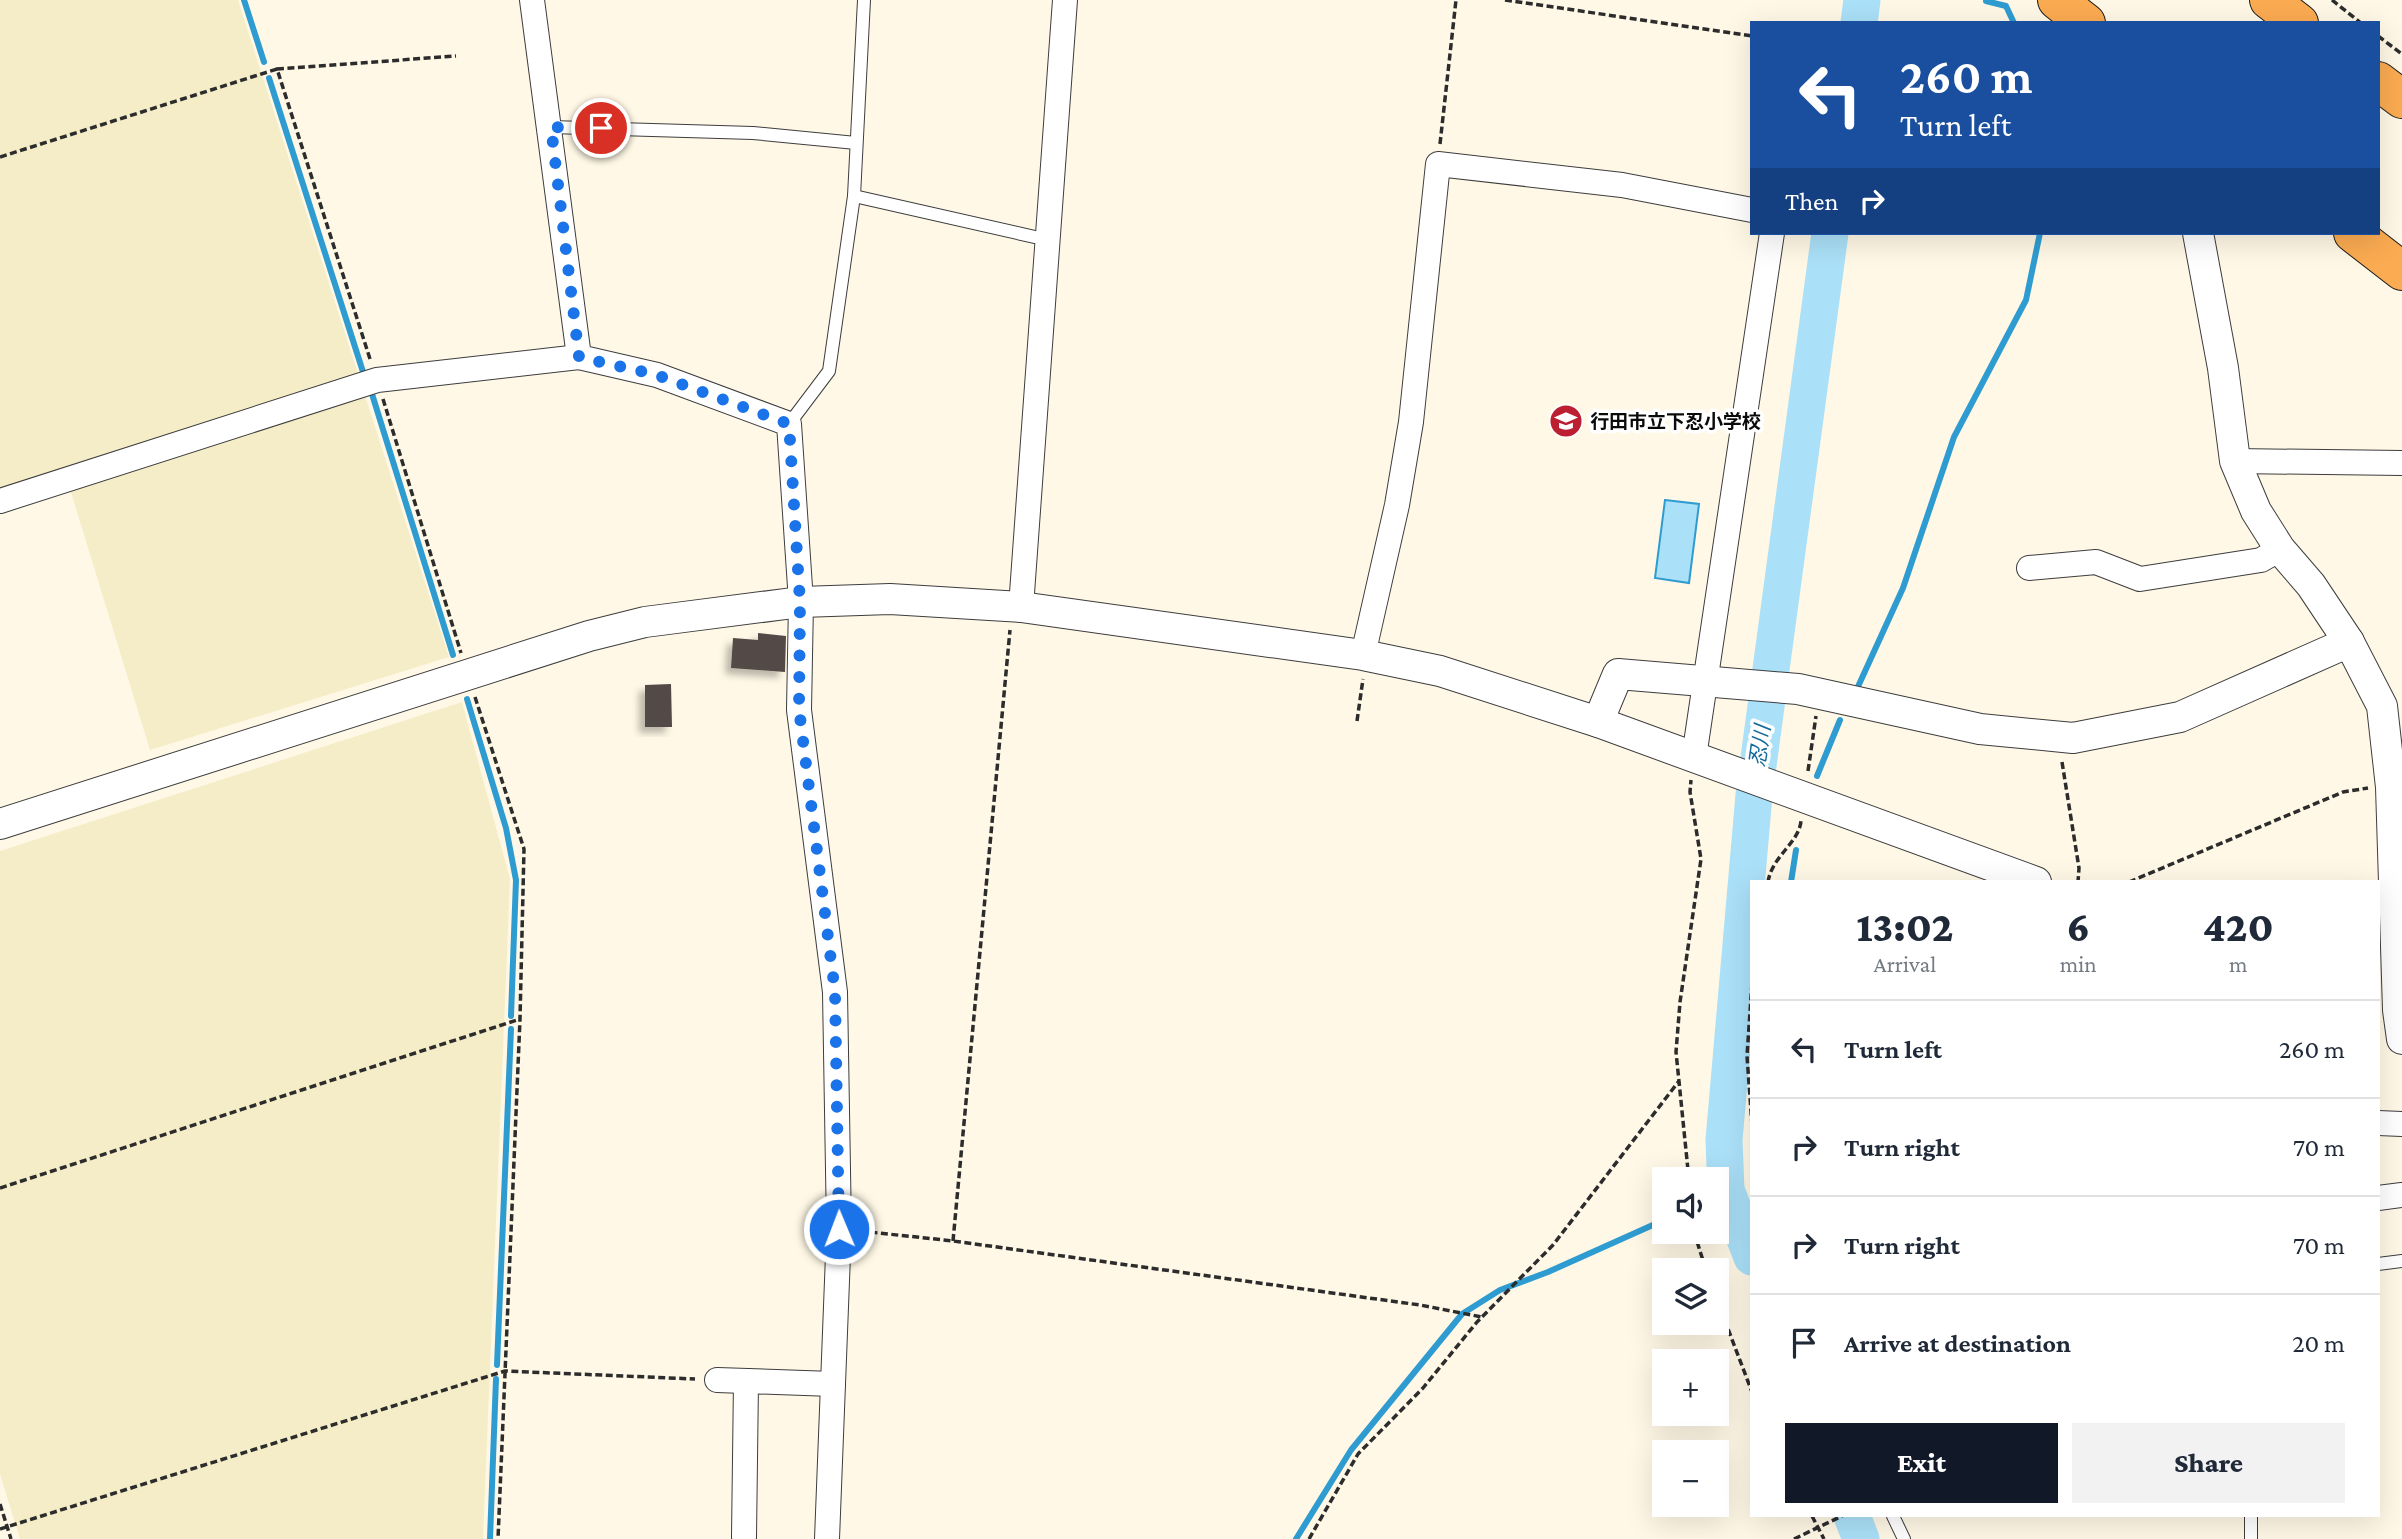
<!DOCTYPE html>
<meta charset="utf-8">
<style>
:root{--surface:#fff;--page:#f2f2f3;--text:#1f2937;--muted:#747a83;--line:#e0e1e3;--accent:#111827}
body{margin:0;font-family:"Crimson Pro","Noto Sans JP",serif;background:var(--page);color:var(--text);height:100vh;display:flex;flex-direction:column;font-size:26px;white-space:nowrap}
*{box-sizing:border-box;margin:0}
p{font-size:23px;color:var(--muted)}
.icon{flex:none;width:38px;height:38px;fill:none;stroke:currentColor;stroke-width:2;stroke-linecap:round;stroke-linejoin:round}
.map{position:relative;flex:1;overflow:hidden}
.details{position:absolute;left:1750px;top:880px;width:630px;height:637px;display:flex;flex-direction:column;background:var(--surface);border-radius:0px;box-shadow:0 7px 28px #0002}
.details>*{flex:none}
.hud{position:absolute;left:1750px;top:21px;width:630px;height:214px;border-radius:0px;box-shadow:0 7px 28px #0002;background:#1a4fa0;color:#fff;overflow:hidden}
.fabs{position:absolute;left:1652px;top:1167px;display:grid;gap:14px}
.fabs a{display:grid;place-items:center;width:77px;height:77px;border-radius:0px;background:var(--surface);box-shadow:0 7px 28px #0002;font-size:35px}
.pin{position:absolute;display:grid;place-items:center;width:60px;height:60px;color:#fff;margin:-30px;border:4px solid #fff;border-radius:50%;box-shadow:0 2px 7px #0007}
.me{position:absolute;width:77px;margin:-38px;rotate:359deg;stroke-linejoin:round;filter:drop-shadow(0 0 5px #0008)}
.turn{display:flex;align-items:center;gap:24px;height:147px;padding:0 35px;font-size:32px}
.turn .icon{width:91px;height:91px;stroke-width:2.5}
.turn b{display:block;font-size:49px;line-height:60px}
.then{display:flex;align-items:center;height:66px;padding:0 35px;background:#0003;gap:14px;font-size:26px}
.eta{display:flex;justify-content:space-evenly;align-items:center;height:119px;text-align:center}
.eta b{font-size:42px;font-weight:800;line-height:49px}
.action{display:flex;gap:14px;margin-top:auto;padding:14px 35px}
.action a{flex:1;height:80px;border-radius:0px;background:var(--accent);color:#fff;font-size:28px;font-weight:800;line-height:80px;text-align:center}
.action a+a{background:var(--page);color:var(--text)}
ul{padding:0;list-style:none}
li{display:flex;align-items:center;gap:21px;height:98px;padding:0 35px;border-top:2px solid var(--line)}
li div{flex:1}
li b{display:block;font-size:26px}
li em{font-style:normal}
.map>svg:first-child{display:block}
</style>
<div class="map">
<svg width="2402" height="1539" viewBox="0 0 2402 1539">
<defs>
<filter id="shadow"><feDropShadow dx="-6" dy="6" stdDeviation="3.5" flood-color="#0004"/></filter>
</defs>
<rect width="100%" height="100%" fill="#fff8e6"/>
<g fill="#f5edc7">
<path d="M 0,0 L 238,0 L 449,657 L 150,750 L 70,489 L 0,492 Z"/>
<path d="M 462,702 L 510,879 L 483,1539 L 20,1539 L 0,1474 L 0,851 Z"/>
</g>
<path fill="#aae0f8" stroke="#2f9cd1" stroke-width="2" d="M 1665,500 L 1699,504 L 1689,583 L 1655,578 Z"/>
<g fill="none" stroke-linecap="round" stroke-linejoin="round">
<g stroke="#2f9cd1" stroke-width="6">
<path d="M 244,0 L 264,62"/>
<path d="M 1986,1 L 2006,6 L 2014,23"/>
<path d="M 269,78 L 364,375"/>
<path d="M 372,394 L 453,655"/>
<path d="M 1856,691 L 1903,588 L 1954,437 L 2026,300 L 2040,233"/>
<path d="M 467,699 L 506,828 L 516,880 L 511,1016"/>
<path d="M 1817,776 L 1840,720"/>
<path d="M 1791,882 L 1796,850"/>
<path d="M 1717,1194 L 1726,1190"/>
<path d="M 497,1365 L 511,1029"/>
<path d="M 490,1539 L 496,1379"/>
<path d="M 1296,1539 L 1351,1450 L 1462,1314 L 1500,1290 L 1548,1272 L 1664,1220"/>
</g>
<g stroke="#aae0f8" stroke-width="37">
<path d="M 1859,23 L 1862,0"/>
<path d="M 1752,1257 L 1726,1190 L 1724,1140 L 1754,795 L 1830,233"/>
<path d="M 1852,1516 L 1861,1539"/>
</g>
</g>
<g fill="#524a46" filter="url(#shadow)">
<path d="M 758,633 L 786,636 L 785,672 L 731,668 L 733,638 L 758,640 Z"/>
<path d="M 671,684 L 672,727 L 645,727 L 645,685 Z"/>
</g>
<g fill="none" stroke-linecap="round" stroke-linejoin="round">
<defs>
<g id="service">
<path d="M 551,127 L 753,133 L 856,143"/>
<path d="M 854,196 L 1048,240"/>
<path d="M 789,424 L 829,371 L 854,196 L 864,0"/>
<path d="M 2378,1264 L 2402,1261"/>
<path d="M 1893,1516 L 1904,1539"/>
<path d="M 2251,1539 L 2251,1516"/>
</g>
<g id="minor">
<path d="M 532,0 L 579,357 L 657,375 L 789,424 L 801,602 L 799,710 L 835,992 L 839,1229 L 827,1539"/>
<path d="M 2235,461 L 2402,463"/>
<path d="M 0,501 L 377,380 L 579,357"/>
<path d="M 2029,568 L 2096,562 L 2140,579 L 2261,560 L 2280,549"/>
<path d="M 1021,607 L 1065,0"/>
<path d="M 1363,655 L 1397,505 L 1411,422 L 1438,164 L 1622,185 L 1752,210"/>
<path d="M 1694,757 L 1772,233"/>
<path d="M 2378,1123 L 2402,1124"/>
<path d="M 2378,1198 L 2402,1195"/>
<path d="M 717,1380 L 833,1384"/>
<path d="M 744,1537 L 746,1381"/>
</g>
<g id="tertiary">
<path d="M 2198,233 L 2223,368 L 2235,461 L 2256,511 L 2280,549 L 2311,585 L 2349,642 L 2382,706 L 2391,787 L 2398,1010 L 2402,1039"/>
<path d="M 1598,722 L 1618,674 L 1798,689 L 1980,729 L 2073,738 L 2180,717 L 2349,642"/>
<path d="M 0,824 L 589,636 L 645,622 L 801,602 L 890,599 L 1021,607 L 1363,655 L 1440,671 L 1598,722 L 2036,882"/>
</g>
<g id="trunk">
<path d="M 2057,0 L 2086,23"/>
<path d="M 2269,0 L 2299,23"/>
<path d="M 2378,81 L 2402,99"/>
<path d="M 2353,233 L 2402,271"/>
</g>
</defs>
<use href="#service" stroke="#3d3d3d" stroke-width="14"/>
<use href="#minor" stroke="#3d3d3d" stroke-width="26"/>
<use href="#tertiary" stroke="#3d3d3d" stroke-width="32"/>
<use href="#trunk" stroke="#1b1b1b" stroke-width="40"/>
<g stroke="#2c2c2c" stroke-width="3.5" stroke-dasharray="7 3.5" stroke-linecap="butt">
<path d="M 1505,0 L 1752,36"/>
<path d="M 2332,0 L 2361,23"/>
<path d="M 2378,36 L 2402,54"/>
<path d="M 1440,144 L 1456,0"/>
<path d="M 0,157 L 277,69"/>
<path d="M 370,359 L 277,69 L 456,56"/>
<path d="M 383,399 L 461,653"/>
<path d="M 475,697 L 524,849 L 520,1019 L 498,1539"/>
<path d="M 1357,721 L 1363,679"/>
<path d="M 2062,762 L 2079,868 L 2078,882"/>
<path d="M 1808,771 L 1816,716"/>
<path d="M 1768,882 C 1772,856 1799,843 1801,821"/>
<path d="M 2129,882 L 2343,792 L 2368,788"/>
<path d="M 1752,983 L 1747,1056 L 1752,1125"/>
<path d="M 1689,1180 L 1676,1052 L 1680,1002 L 1701,859 L 1690,792 L 1691,780"/>
<path d="M 0,1188 L 520,1019"/>
<path d="M 860,1231 L 953,1241 L 1420,1305 L 1482,1317"/>
<path d="M 1694,1232 L 1706,1270"/>
<path d="M 953,1241 L 1010,630"/>
<path d="M 1717,1300 L 1752,1392"/>
<path d="M 0,1504 L 11,1539"/>
<path d="M 1812,1516 L 1824,1539"/>
<path d="M 0,1529 L 505,1371 L 695,1379"/>
<path d="M 1309,1539 L 1358,1454 L 1423,1388 L 1477,1322 L 1553,1245 L 1679,1081"/>
<path d="M 1794,1539 L 1842,1516"/>
</g>
<use href="#service" stroke="#fff" stroke-width="12"/>
<use href="#minor" stroke="#fff" stroke-width="24"/>
<use href="#tertiary" stroke="#fff" stroke-width="30"/>
<use href="#trunk" stroke="#fbab51" stroke-width="38"/>
</g>
<g fill="none" stroke-linecap="round" stroke-linejoin="round">
<path stroke="#1a73e8" stroke-width="12" stroke-dasharray="0 21.6" d="M 601,128 L 551,127 L 579,357 L 657,375 L 789,424 L 800,602 L 799,709 L 835,992 L 839,1229"/>
</g>
<defs>
<symbol id="school-disc" viewBox="-11 -11 22 22"><circle r="9.5" fill="#bc1f32" stroke="#fff"/><path d="M0-5L7-2L0 1L-7-2ZM-4 1L0 2.5L4 1V4Q0 6-4 4Z" fill="#fff"/></symbol>
</defs>
<g fill-rule="evenodd">
<use href="#school-disc" x="1547" y="402" width="38" height="38"/>
</g>
<g text-anchor="middle" stroke-width="7" stroke-linejoin="round" paint-order="stroke">
<g font-size="19" font-weight="bold" fill="#0a0a0a" stroke="#fff" text-anchor="start">
<text x="1590" y="428">行田市立下忍小学校</text>
</g>
<g font-size="21" font-style="italic" fill="#116a9d" stroke="#fff">
<text transform="translate(1760 746) rotate(-82)" y="7">忍川</text>
</g>
</g>
</svg>
<div class="fabs">
<a><svg class="icon" aria-label="sound" viewBox="0 0 24 24"><path d="M4 9h4l5-4v14l-5-4H4zM17 9q2 3 0 6"/></svg></a>
<a><svg class="icon" aria-label="layers" viewBox="0 0 24 24"><path d="M12 4l9 5-9 5-9-5zM3 14l9 5 9-5"/></svg></a>
<a>+</a>
<a>−</a>
</div>
<div class="pin" style="left:601px;top:128px;background:#d93025"><svg class="icon" aria-label="arrive" viewBox="0 0 24 24"><path d="M6 21V4h12l-3 4 3 4H6"/></svg></div>
<svg class="me" style="left:839px;top:1229px" viewBox="-20 -20 40 40"><circle r="17" fill="#1a73e8" stroke="#fff" stroke-width="3"/><path d="M0-11L8 9 0 5-8 9z" fill="#fff"/></svg>
<div class="hud">
<div class="turn"><svg class="icon" aria-label="left" viewBox="0 0 24 24"><path d="M17 20v-9H6M10 6l-5 5 5 5"/></svg><div><b>260 m</b>Turn left</div></div>
<div class="then">Then<svg class="icon" aria-label="right" viewBox="0 0 24 24"><path d="M7 20v-9h11M14 6l5 5-5 5"/></svg></div>
</div>
<section class="details">
<div class="eta">
<div><b>13:02</b><p>Arrival</p></div>
<div><b>6</b><p>min</p></div>
<div><b>420</b><p>m</p></div>
</div>
<ul>
<li><svg class="icon" aria-label="left" viewBox="0 0 24 24"><path d="M17 20v-9H6M10 6l-5 5 5 5"/></svg><div><b>Turn left</b></div><em>260 m</em></li>
<li><svg class="icon" aria-label="right" viewBox="0 0 24 24"><path d="M7 20v-9h11M14 6l5 5-5 5"/></svg><div><b>Turn right</b></div><em>70 m</em></li>
<li><svg class="icon" aria-label="right" viewBox="0 0 24 24"><path d="M7 20v-9h11M14 6l5 5-5 5"/></svg><div><b>Turn right</b></div><em>70 m</em></li>
<li><svg class="icon" aria-label="arrive" viewBox="0 0 24 24"><path d="M6 21V4h12l-3 4 3 4H6"/></svg><div><b>Arrive at destination</b></div><em>20 m</em></li>
</ul>
<div class="action"><a>Exit</a><a>Share</a></div>
</section>
</div>
